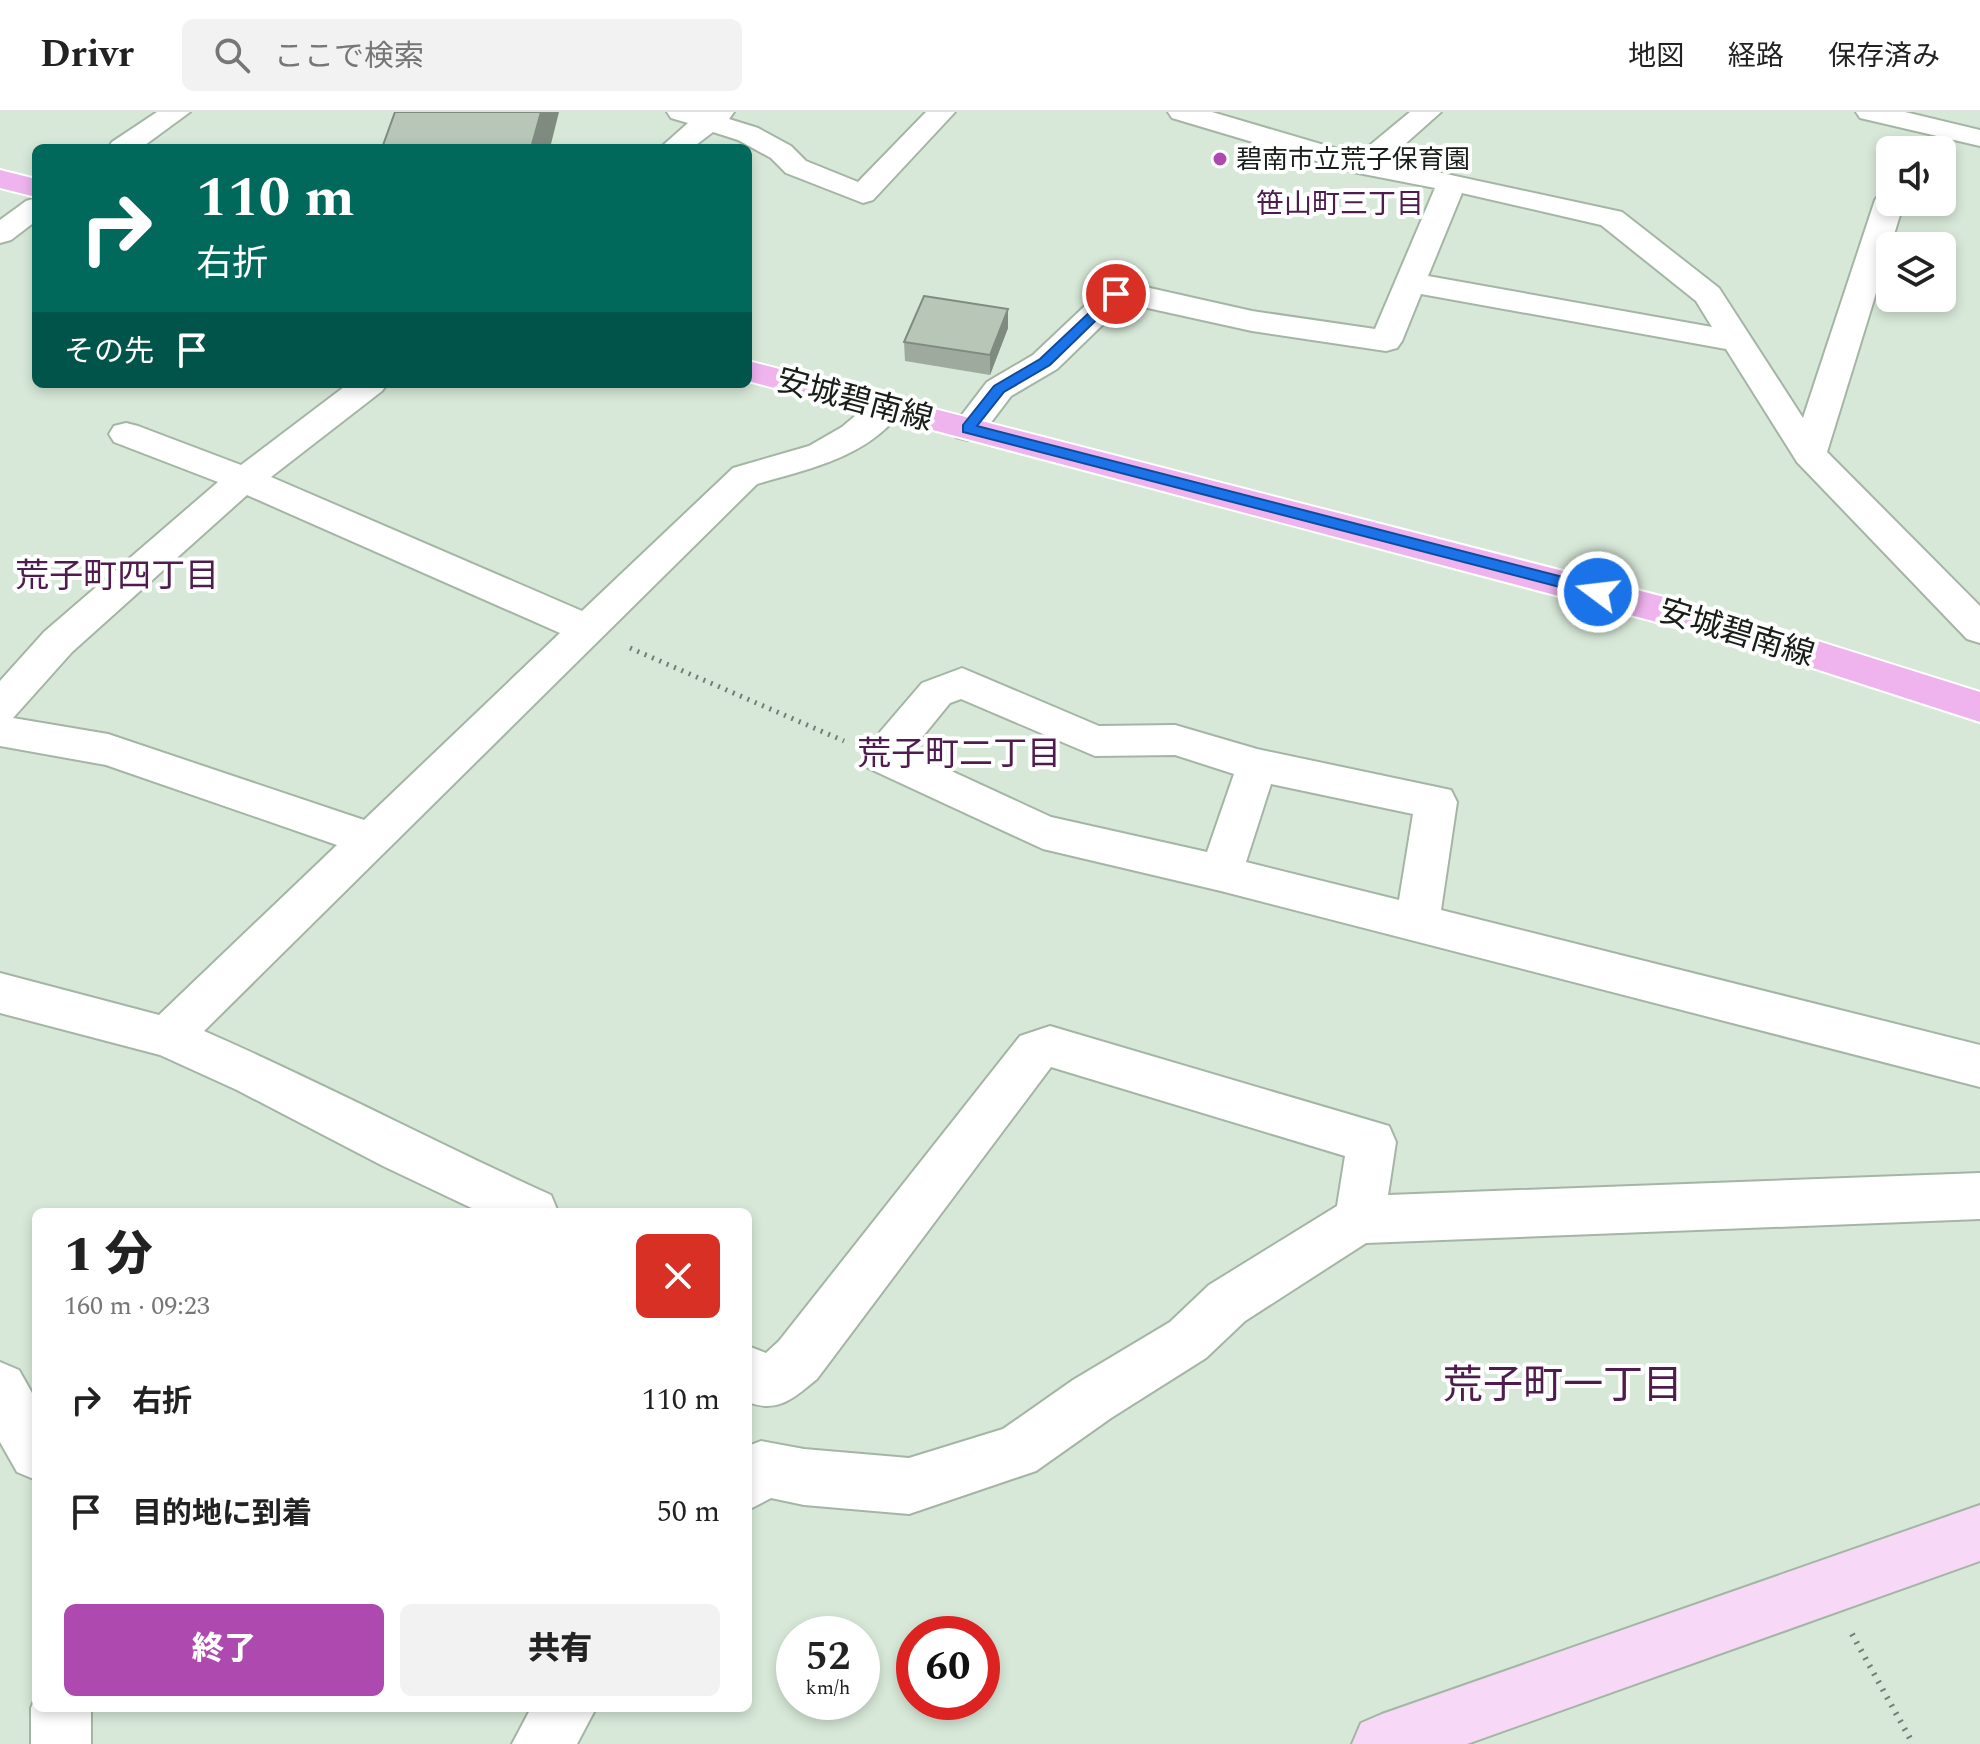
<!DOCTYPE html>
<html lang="ja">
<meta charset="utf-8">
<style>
:root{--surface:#fff;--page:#f2f2f2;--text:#222;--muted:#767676;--line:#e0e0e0;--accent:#ae4aaf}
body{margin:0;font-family:Spectral,"Noto Sans JP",serif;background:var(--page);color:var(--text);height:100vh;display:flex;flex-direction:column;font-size:30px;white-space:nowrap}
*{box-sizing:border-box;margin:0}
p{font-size:26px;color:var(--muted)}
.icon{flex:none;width:44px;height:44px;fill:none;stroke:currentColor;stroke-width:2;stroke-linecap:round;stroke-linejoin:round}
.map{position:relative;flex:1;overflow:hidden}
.drawer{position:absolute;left:32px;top:1096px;width:720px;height:504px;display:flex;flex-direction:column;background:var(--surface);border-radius:12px;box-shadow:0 4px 12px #0003}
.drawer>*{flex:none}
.banner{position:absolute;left:32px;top:32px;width:720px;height:244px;border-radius:12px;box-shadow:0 4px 12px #0003;background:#00695c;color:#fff;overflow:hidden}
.tools{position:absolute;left:1876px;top:24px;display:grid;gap:16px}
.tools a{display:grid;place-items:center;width:80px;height:80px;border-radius:12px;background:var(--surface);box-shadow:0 4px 12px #0003;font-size:40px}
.speed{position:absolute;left:776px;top:1504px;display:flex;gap:16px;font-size:40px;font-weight:700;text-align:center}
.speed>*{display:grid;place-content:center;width:104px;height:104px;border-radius:50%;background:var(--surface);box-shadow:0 4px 12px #0003;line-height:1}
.speed small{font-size:20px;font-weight:400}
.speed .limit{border:12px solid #d22;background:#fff;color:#111}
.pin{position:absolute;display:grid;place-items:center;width:68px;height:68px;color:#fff;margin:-34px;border:4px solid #fff;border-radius:50%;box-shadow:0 2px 8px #0007}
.me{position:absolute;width:88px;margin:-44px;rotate:285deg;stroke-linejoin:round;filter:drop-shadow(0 0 6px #0008)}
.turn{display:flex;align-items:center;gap:28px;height:168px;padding:0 32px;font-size:36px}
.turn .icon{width:104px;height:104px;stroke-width:2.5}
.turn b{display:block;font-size:56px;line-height:68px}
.then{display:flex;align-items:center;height:76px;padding:0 32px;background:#0003;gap:16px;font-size:30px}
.round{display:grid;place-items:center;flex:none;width:84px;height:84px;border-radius:12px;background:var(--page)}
.head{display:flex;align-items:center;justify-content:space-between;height:136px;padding:0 32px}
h1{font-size:48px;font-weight:800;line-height:60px}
.button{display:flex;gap:16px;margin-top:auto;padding:16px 32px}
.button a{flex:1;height:92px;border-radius:12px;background:var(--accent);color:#fff;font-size:32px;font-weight:800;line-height:92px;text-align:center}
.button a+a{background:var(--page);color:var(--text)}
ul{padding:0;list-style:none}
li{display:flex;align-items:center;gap:24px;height:112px;padding:0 32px}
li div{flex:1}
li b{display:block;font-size:30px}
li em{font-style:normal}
header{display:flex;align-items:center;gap:48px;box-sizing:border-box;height:112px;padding:0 40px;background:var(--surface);border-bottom:2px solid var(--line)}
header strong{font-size:38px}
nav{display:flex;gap:44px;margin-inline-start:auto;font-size:28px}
.search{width:560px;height:72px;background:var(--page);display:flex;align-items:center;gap:20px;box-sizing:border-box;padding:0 28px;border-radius:12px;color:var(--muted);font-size:30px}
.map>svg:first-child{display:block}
</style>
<header>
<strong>Drivr</strong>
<div class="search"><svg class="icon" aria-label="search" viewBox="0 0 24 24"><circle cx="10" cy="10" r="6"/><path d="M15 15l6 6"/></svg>ここで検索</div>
<nav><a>地図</a><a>経路</a><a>保存済み</a></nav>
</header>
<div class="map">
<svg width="1980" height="1632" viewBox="0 0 1980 1632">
<rect width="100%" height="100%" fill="#d7e8d8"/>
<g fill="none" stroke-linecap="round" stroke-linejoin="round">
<defs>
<g id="street">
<path d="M 157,0 L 190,0 L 141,36 L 108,36 L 112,30 Z"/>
<path d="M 667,0 L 734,0 L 729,7 L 758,16 L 791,34 L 806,49 L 858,70 L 926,0 L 955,0 L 873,88 L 863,91 L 786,61 L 771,46 L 738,28 L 713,20 L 692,36 L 660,36 L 688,11 L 671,6 Z"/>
<path d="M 1168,0 L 1212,0 L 1358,43 L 1410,0 L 1441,0 L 1386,49 L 1622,100 L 1719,176 L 1803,306 L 1875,88 L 1880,82 L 1890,79 L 1890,90 L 1904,90 L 1827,340 L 1980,494 L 1980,531 L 1967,527 L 1797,350 L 1726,237 L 1421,182 L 1402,229 L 1397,236 L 1386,239 L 1252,219 L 1125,191 L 1057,257 L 1011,284 L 980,325 L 968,328 L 956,325 L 951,317 L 987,270 L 1033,243 L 1105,175 L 1116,173 L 1132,172 L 1252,199 L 1375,217 L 1435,76 L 1353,60 L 1172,6 ZM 1462,81 L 1601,113 L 1696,189 L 1712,215 L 1428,164 Z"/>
<path d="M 1856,0 L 1905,0 L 1980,18 L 1980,34 L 1860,6 Z"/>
<path d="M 36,86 L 36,109 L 11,128 L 0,131 L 0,108 L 26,89 Z"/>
<path d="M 348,272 L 387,272 L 382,279 L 271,365 L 582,499 L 733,356 L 809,334 L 842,315 L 875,287 L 887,284 L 899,287 L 904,295 C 872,344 809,357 757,372 L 204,919 C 321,970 434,1030 551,1083 L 558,1100 L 480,1100 L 383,1054 L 237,978 L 160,943 L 0,901 L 0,861 L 159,903 L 337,733 L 106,653 L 0,634 L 0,569 L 44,520 L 218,370 L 114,330 L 109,322 L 114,314 L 126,311 L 138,314 L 241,353 ZM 247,383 L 560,521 L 364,708 L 108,622 L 13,606 L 72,540 Z"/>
<path d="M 962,556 L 1099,614 L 1175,613 L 1257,637 L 1451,678 L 1457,690 L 1441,798 L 1980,933 L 1980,975 L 1221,779 L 1043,737 L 868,656 L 862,645 L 868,634 L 922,571 ZM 961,587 L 1095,644 L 1175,643 L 1234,662 L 1207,740 L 1051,705 L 910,640 L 950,591 ZM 1271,672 L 1413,702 L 1399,788 L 1246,750 Z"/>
<path d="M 1050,914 L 1389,1014 L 1396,1030 L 1388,1083 L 1980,1061 L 1980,1107 L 1366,1131 L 1245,1209 L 1206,1246 L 1111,1306 L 1036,1359 L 909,1402 L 804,1393 L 771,1386 L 748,1398 L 748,1334 L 761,1329 L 804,1337 L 909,1346 L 1003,1317 L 1073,1268 L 1170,1210 L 1209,1173 L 1337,1094 L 1345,1044 L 1051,955 L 817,1267 C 795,1285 778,1302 748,1290 L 748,1234 L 766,1241 L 779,1229 L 1020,924 Z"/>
<path d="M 0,1250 L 19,1258 L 36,1288 L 36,1368 L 17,1360 L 0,1330 Z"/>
<path d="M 36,1584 L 36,1596 L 91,1596 L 91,1632 L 31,1632 L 31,1596 Z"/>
<path d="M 531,1596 L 596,1596 L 577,1632 L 512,1632 Z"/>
</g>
<path id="secondary" d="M 1980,1393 L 1980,1449 L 1467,1632 L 1352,1632 L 1361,1611 L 1382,1602 Z"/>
<g id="primary">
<path d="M 0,58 L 36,67 L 36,85 L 0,76 Z"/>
<path d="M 748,249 L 1738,504 L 1980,580 L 1980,610 L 1732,530 L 748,269 Z"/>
</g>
</defs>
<use href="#street" stroke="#a5b5a5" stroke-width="4"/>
<use href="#secondary" stroke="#a5b5a5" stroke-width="4"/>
<use href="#primary" stroke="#fff" stroke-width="4"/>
<path stroke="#737e74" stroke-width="5" stroke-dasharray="2 6" stroke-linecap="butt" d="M 630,536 L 844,629"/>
<path stroke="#737e74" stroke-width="6" stroke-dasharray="2 7" stroke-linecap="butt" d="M 1852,1522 L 1913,1632"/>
<use href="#street" fill="#fff" fill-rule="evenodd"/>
<use href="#secondary" fill="#f7d9f7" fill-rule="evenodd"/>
<use href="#primary" fill="#efb3ee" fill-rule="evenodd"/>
</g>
<path fill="#9daa9d" d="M 1008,216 L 990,263 L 905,249 L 904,230 Z"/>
<g fill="#808b80">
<path d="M 541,0 L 559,0 L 550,36 L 531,36 Z"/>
<path d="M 1008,197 L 1008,216 L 990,263 L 990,243 Z"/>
</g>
<g fill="#b7c6b7" stroke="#808b80" stroke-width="2">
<path d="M 395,0 L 541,0 L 531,36 L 382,36 Z"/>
<path d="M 924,184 L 1008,197 L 990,243 L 904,230 Z"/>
</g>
<path fill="#1a73e8" stroke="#114b97" stroke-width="2" d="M 1112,179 L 1123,182 L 1050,253 L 1004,280 L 977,314 L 1598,474 L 1603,476 L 1603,483 L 1598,485 L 963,320 L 963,313 L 994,274 L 1040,247 Z"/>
<circle fill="#ae4aaf" stroke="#fff" stroke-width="3" cx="1220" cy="47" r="8"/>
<g text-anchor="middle" stroke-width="8" stroke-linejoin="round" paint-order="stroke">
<g font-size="26" fill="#181e19" stroke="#fff" text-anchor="start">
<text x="1236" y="56">碧南市立荒子保育園</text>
</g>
<g font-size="28" fill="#4e1d4e" stroke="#fff">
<text x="1340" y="101">笹山町三丁目</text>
</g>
<g font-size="32" fill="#181e19" stroke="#fff">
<text transform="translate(855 287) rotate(15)" y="11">安城碧南線</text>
<text transform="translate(1737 520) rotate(17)" y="11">安城碧南線</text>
</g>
<g font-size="34" fill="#4e1d4e" stroke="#fff">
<text x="117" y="475">荒子町四丁目</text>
<text x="959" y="653">荒子町二丁目</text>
</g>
<g font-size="40" fill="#4e1d4e" stroke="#fff">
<text x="1563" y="1286">荒子町一丁目</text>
</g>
</g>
</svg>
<div class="tools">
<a><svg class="icon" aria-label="sound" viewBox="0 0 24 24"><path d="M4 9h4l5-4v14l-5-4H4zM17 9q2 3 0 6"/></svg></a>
<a><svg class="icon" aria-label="layers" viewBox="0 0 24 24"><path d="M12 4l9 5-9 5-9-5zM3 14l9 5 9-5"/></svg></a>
</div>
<div class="speed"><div>52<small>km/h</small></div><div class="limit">60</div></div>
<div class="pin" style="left:1116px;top:182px;background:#d93025"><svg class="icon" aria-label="arrive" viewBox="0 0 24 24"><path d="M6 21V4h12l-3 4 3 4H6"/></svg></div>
<svg class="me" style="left:1598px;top:480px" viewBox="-20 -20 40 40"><circle r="17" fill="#1a73e8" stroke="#fff" stroke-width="3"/><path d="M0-11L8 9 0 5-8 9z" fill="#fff"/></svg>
<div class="banner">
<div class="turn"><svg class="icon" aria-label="right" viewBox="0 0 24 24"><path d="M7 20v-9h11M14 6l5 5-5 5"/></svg><div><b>110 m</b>右折</div></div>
<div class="then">その先<svg class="icon" aria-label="arrive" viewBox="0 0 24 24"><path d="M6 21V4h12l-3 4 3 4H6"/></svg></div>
</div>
<section class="drawer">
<div class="head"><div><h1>1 分</h1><p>160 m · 09:23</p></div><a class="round" style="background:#d93025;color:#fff"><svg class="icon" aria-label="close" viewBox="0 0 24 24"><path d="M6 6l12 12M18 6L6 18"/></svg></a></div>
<ul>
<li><svg class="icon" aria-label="right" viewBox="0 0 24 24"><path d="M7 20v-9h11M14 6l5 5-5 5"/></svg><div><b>右折</b></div><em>110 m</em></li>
<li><svg class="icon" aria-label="arrive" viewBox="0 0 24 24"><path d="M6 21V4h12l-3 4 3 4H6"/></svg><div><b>目的地に到着</b></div><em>50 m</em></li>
</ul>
<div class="button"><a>終了</a><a>共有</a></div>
</section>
</div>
